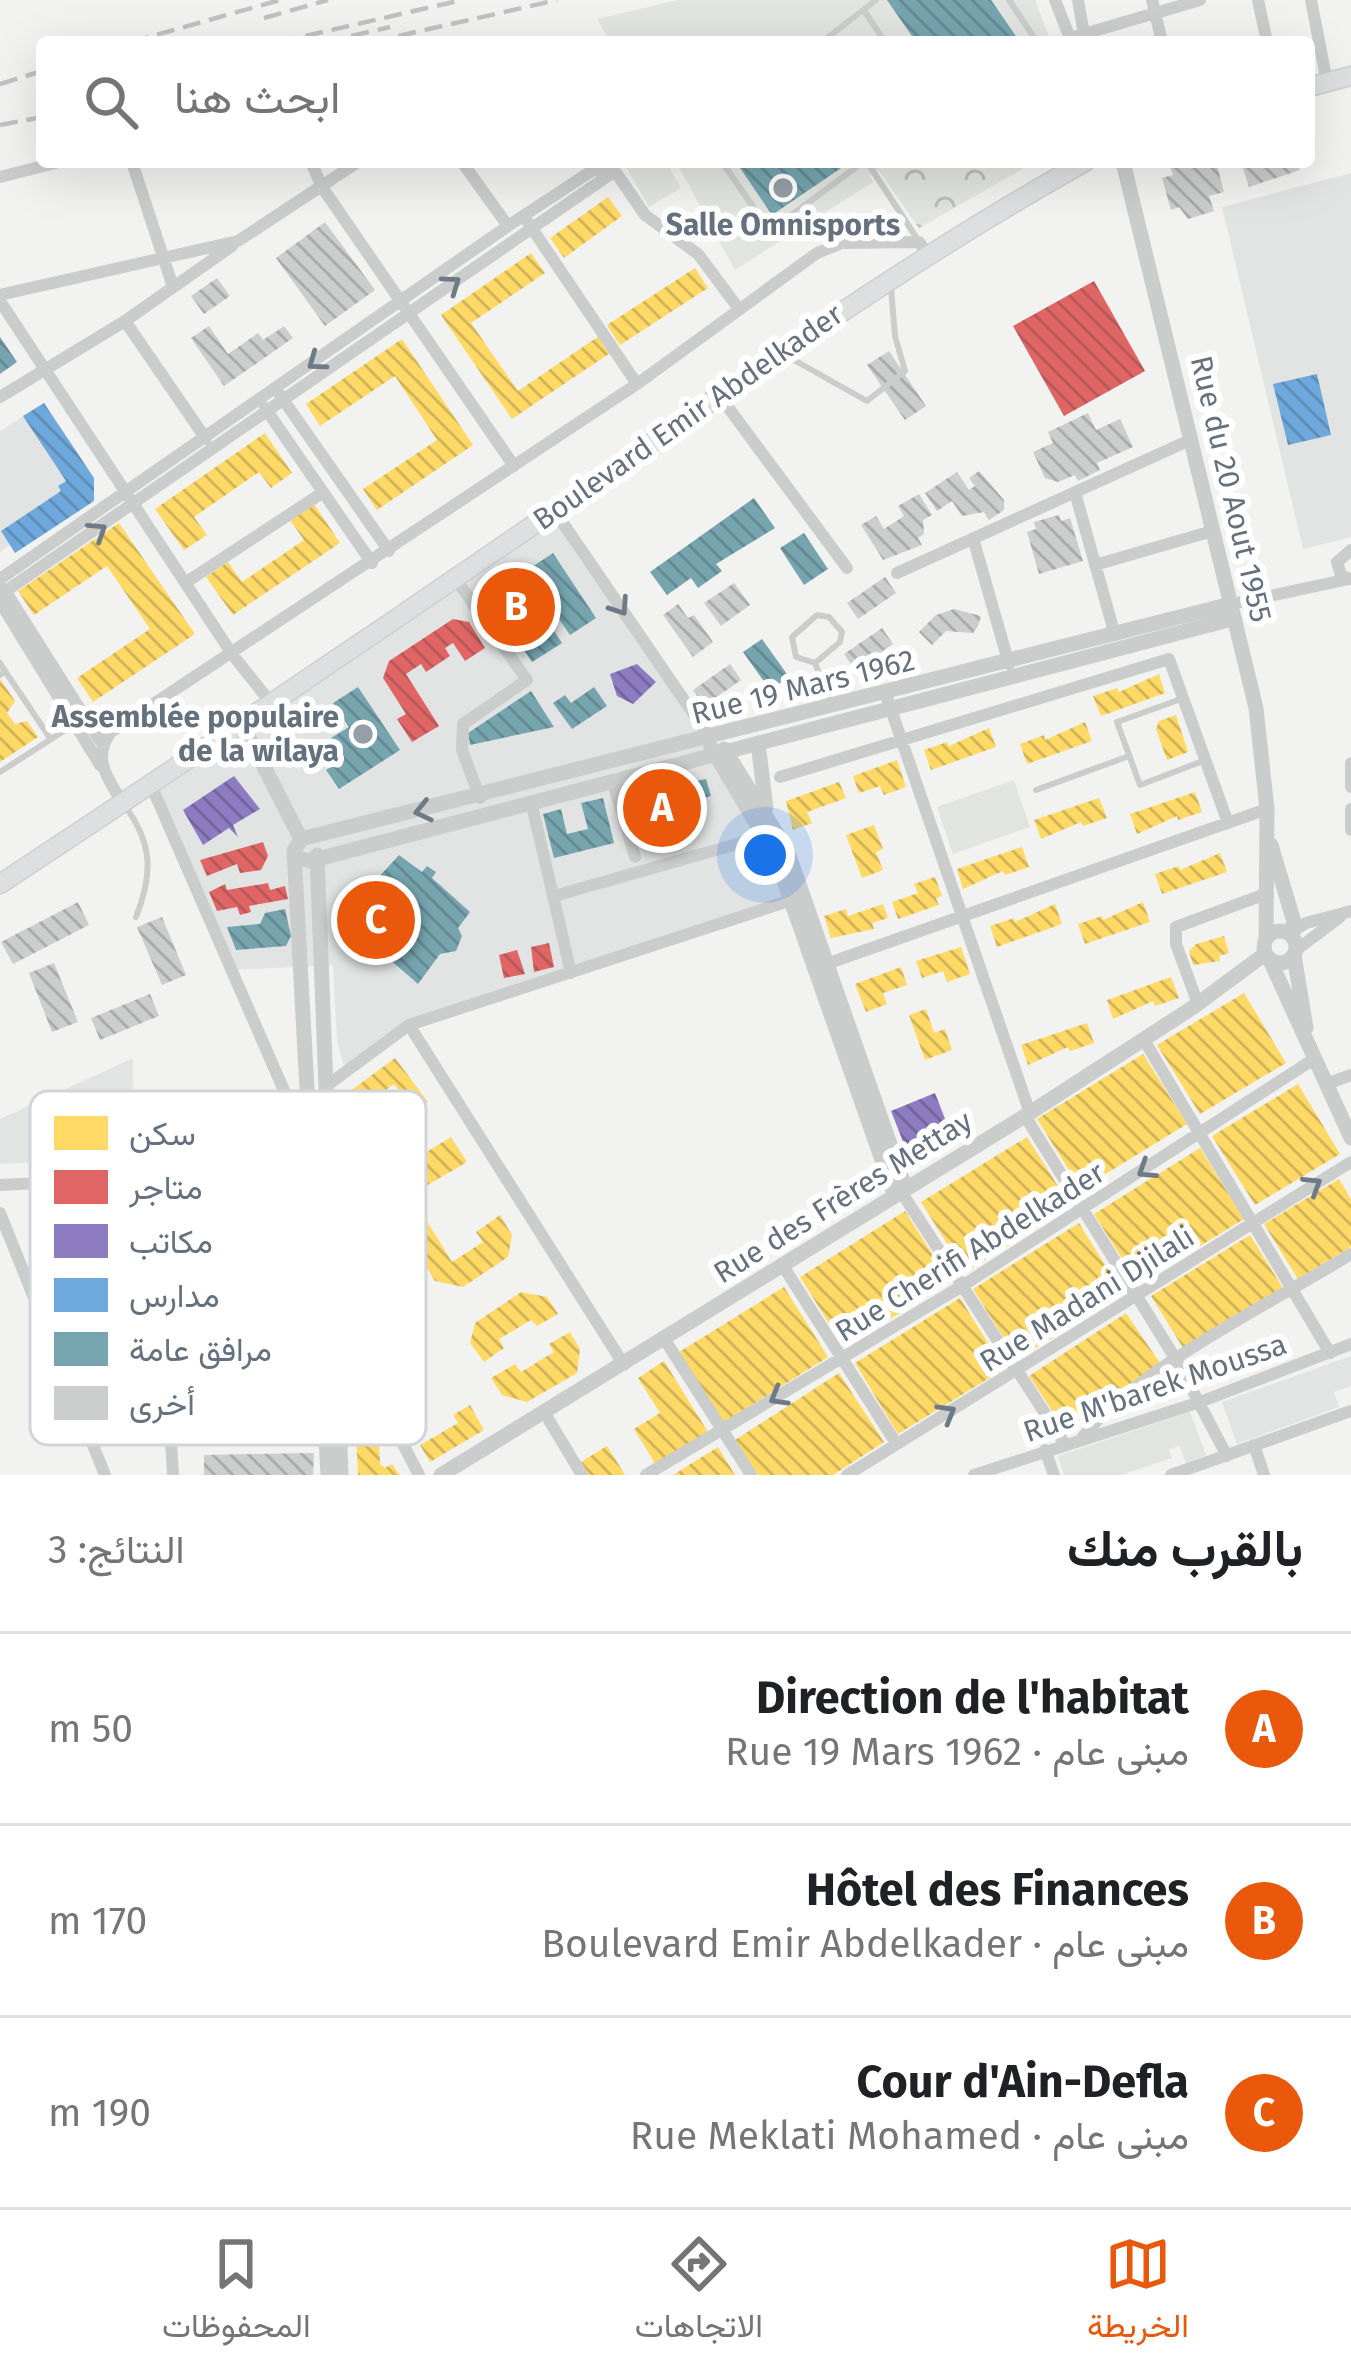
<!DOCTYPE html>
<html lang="ar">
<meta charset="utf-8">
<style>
:root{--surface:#fff;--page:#f6f6f6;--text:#202124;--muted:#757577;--line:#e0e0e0;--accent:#ea580c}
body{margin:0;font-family:"Fira Sans",Vazirmatn,sans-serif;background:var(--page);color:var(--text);direction:rtl}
.you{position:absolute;left:765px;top:855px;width:42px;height:42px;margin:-30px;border:9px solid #fff;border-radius:50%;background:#1a73e8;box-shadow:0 0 0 18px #1a73e833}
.badge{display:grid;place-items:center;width:78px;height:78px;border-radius:50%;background:var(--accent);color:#fff;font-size:39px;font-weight:700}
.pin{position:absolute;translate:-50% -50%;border:6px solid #fff;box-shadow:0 3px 12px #0006}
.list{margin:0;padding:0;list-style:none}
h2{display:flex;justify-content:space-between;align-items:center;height:156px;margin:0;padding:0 48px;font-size:51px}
h2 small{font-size:39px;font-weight:400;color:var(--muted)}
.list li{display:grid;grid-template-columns:78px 1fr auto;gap:36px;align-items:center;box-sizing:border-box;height:192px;padding:0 48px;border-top:3px solid var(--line)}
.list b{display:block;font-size:45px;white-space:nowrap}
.list p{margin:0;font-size:39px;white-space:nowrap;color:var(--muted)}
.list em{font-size:39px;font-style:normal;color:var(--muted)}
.icon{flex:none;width:66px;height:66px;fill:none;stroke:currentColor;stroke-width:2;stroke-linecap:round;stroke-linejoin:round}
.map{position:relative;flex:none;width:1351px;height:1475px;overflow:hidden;direction:ltr}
.search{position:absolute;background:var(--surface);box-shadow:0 12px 48px #0002;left:36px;right:36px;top:36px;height:132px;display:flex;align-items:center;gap:30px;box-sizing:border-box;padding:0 42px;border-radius:12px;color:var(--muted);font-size:45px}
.sheet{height:732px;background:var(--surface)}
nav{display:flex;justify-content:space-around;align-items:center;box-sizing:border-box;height:168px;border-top:3px solid var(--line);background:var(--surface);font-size:33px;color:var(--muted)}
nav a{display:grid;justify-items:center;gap:6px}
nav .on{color:var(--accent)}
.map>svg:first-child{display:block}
.built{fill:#e2e4e3}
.green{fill:#e2e5df}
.park{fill:url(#park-crowns)}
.homes{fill:url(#homes-back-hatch)}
.shops{fill:url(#shops-back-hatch)}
.offices{fill:url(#offices-back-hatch)}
.schools{fill:url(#schools-back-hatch)}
.public{fill:url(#public-back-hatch);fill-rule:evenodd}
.building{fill:url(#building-back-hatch)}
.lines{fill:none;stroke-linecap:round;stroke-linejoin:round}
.primary-casing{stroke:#cecfcf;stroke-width:21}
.service{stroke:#cbcccc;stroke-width:6}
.minor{stroke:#cbcccc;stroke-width:12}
.tertiary{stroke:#cbcccc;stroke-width:15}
.primary{stroke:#dedfe0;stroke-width:18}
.rail{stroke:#c0c1c2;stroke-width:4.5;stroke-dasharray:18 9;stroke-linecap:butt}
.oneway{stroke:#6f7a87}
.poi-dot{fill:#969ea7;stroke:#fff;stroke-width:4.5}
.labels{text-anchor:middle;stroke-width:12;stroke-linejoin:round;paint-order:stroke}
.poi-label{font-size:30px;font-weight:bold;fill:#65717f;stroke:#fff}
.street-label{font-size:30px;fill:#65717f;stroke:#fff}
.key{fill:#fff;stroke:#d1d4d9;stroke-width:3}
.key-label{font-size:33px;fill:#65717f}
</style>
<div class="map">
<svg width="1351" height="1475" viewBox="0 0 1351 1475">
<defs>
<pattern id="park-crowns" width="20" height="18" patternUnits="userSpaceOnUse" patternTransform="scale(3)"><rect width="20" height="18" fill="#e2e5df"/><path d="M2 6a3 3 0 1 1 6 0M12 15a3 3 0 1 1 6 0" fill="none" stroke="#bbbeba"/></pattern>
<pattern id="homes-back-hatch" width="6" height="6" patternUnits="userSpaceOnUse" patternTransform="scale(3)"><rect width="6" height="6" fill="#ffd966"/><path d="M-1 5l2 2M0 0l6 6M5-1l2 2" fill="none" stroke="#d2b459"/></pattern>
<pattern id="shops-back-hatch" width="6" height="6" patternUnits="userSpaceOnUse" patternTransform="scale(3)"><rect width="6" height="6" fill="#e06666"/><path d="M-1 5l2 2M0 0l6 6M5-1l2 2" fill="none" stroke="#b95859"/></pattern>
<pattern id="offices-back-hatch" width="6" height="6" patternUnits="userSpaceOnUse" patternTransform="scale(3)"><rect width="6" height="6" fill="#8e7cc3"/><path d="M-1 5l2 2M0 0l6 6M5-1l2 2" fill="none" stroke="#72669c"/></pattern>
<pattern id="schools-back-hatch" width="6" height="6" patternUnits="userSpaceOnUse" patternTransform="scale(3)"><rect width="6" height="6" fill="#6fa8dc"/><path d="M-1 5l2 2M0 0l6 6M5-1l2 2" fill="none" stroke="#5f8db8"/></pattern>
<pattern id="public-back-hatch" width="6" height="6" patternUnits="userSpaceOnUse" patternTransform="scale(3)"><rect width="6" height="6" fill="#76a5af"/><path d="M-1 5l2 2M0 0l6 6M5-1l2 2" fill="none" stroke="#648b94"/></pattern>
<pattern id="building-back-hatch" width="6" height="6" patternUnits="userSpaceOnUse" patternTransform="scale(3)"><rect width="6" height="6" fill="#cccdcd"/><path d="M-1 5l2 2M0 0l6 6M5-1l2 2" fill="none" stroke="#a9abac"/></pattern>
</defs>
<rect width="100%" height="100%" fill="#f2f3f1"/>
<path class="built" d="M1351,173V537L1303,549L1222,207Z
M44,403L94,478V501L15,553L10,545L0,552V431Z
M554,510L710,738L792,900L409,1025L345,1070L337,1041L333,965L233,970L151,785Z
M133,1058L134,1157L0,1164V1119Z
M1351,1356V1386L1334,1392L1339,1407L1237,1444L1222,1402Z"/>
<path class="green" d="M678,0H1035L1051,42H610L597,19Z
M623,162H666L681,188L649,207Z
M676,162H903L882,175L879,171L870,176L873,182L735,270Z
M1014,780L1030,827L953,854L937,807Z
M1190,1412L1206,1455L1186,1463L1179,1446L1169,1450L1172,1458L1121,1475H1064L1058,1456Z"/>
<path class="park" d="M903,162H1035L919,228L882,175Z"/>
<path class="homes" d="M608,197L622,216L564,258L550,238Z
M531,253L545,273L471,323L518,391L599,336L610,353L512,419L441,315Z
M695,268L708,288L620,345L607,325Z
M402,339L473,445L377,510L363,489L437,440L395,376L320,426L306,404Z
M265,433L292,473L271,488L259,472L194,517L207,535L184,550L155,509Z
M314,504L340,543L233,615L206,577L228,562L242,582L304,540L290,520Z
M119,523L195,634L93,702L77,678L150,629L107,566L34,615L18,591Z
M1159,674L1165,693L1101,716L1093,696L1117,688L1119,692Z
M0,679L15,701L7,713L15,724L27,721L38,737L0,762Z
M1176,715L1188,752L1167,760L1156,729L1159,721Z
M1085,722L1092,741L1027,764L1020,744L1044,735L1045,740Z
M989,728L996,747L931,770L924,750L947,742L949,746Z
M897,760L906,787L884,795L880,786L859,793L853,776Z
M839,782L846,798L807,812L812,823L793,830L786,801Z
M1195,792L1202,812L1178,820L1177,816L1137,834L1130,814Z
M1099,798L1107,818L1083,826L1081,822L1041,839L1034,820Z
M874,825L883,849L876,852L883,870L862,878L846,835Z
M1022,847L1029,867L1005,875L1003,871L963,889L957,869Z
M1220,853L1227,872L1162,894L1155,874L1179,866L1180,870Z
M935,877L942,896L936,898L939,905L898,919L892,902L918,893L914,884Z
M1143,902L1150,922L1085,944L1078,924L1102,916L1103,920Z
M883,904L888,918L872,923L874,929L831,938L824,916L846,909L848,916Z
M1055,904L1062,924L997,947L990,926L1014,918L1015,922Z
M1224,936L1229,953L1219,956L1220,961L1193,965L1189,951L1196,944Z
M961,947L970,974L947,982L943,971L922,978L916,961Z
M901,967L907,985L883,993L887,1004L866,1012L855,984Z
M1171,977L1179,998L1155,1006L1153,1001L1113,1019L1107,1000Z
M1244,993L1286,1063L1200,1114L1157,1045Z
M926,1009L934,1033L945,1029L952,1050L925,1060L909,1015Z
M1087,1023L1094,1043L1070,1051L1068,1047L1028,1065L1021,1045Z
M1143,1054L1187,1124L1081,1189L1037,1119Z
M395,1058L428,1102L415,1111L394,1084L354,1114L357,1162L338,1164L334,1103Z
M1298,1084L1340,1154L1255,1205L1212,1136Z
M451,1137L467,1162L411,1195L452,1262L483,1242L476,1232L500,1215L512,1235L508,1257L463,1287L435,1281L383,1199L395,1171Z
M1027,1137L1071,1207L965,1272L921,1202Z
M1200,1148L1244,1219L1138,1284L1094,1214Z
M1339,1179L1351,1199V1247L1298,1279L1264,1224Z
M905,1211L950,1282L844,1347L800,1277Z
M1079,1223L1123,1294L1017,1359L973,1289Z
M1250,1235L1284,1290L1185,1351L1151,1296Z
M784,1287L828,1357L723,1423L679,1352Z
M521,1292L547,1297L558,1314L537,1326L531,1320L499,1339L504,1348L484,1362L470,1343L475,1323Z
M960,1298L1004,1369L898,1434L855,1363Z
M1126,1313L1162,1366L1065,1430L1029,1376Z
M570,1332L580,1349L577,1373L527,1402L502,1395L491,1378L515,1364L521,1372L554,1352L549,1344Z
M375,1354L380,1464L385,1468L392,1464L400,1475H358L352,1355Z
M664,1361L708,1432L656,1465L634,1429L660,1413L638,1378Z
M839,1373L884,1442L833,1475H758L735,1440Z
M470,1405L484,1430L430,1462L420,1445L458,1423L453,1415Z
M607,1446L625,1475H589L581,1462Z
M718,1447L735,1475H673L692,1463Z"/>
<path class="shops" d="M1094,281L1145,371L1064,416L1013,326Z
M453,619L469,622L485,648L465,661L453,643L445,648L450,656L426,672L421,664L406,674L439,726L412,742L397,719L406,714L383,678L389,661Z
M263,842L268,856L261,870L240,873L237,864L207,876L200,860Z
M268,883L270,890L285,886L288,899L249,906L251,912L240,915L237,907L217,911L209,892L225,884L227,890Z
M549,943L554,967L534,972L531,947Z
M517,950L525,974L504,978L499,955Z"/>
<path class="offices" d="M637,664L656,682L633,704L617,696L610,674Z
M234,776L260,809L233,825L238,837L229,828L203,845L183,810Z
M935,1093L954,1142L913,1167L891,1111Z"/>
<path class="schools" d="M1317,374L1331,435L1288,445L1273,384Z
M44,403L94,478V501L15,553L1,531L61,491L58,486L66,481L23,416Z"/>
<path class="public" d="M887,0H991L1020,42H916Z
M736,162H850L772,215Z
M0,337L17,362L0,374Z
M754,498L775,528L716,564L722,571L698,588L691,578L667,595L650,572Z
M804,533L828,569L804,585L780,548Z
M553,553L596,618L570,635L539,590L531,596L562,643L532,662L488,596Z
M762,639L789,677L770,690L743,652Z
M358,687L400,750L339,789L326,770L340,761L326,741L349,727L333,703Z
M594,687L607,706L572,729L553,703L565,695L571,703Z
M531,691L554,727L470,745L468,733Z
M706,779L711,796L686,803L694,830L667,838L660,813L639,819L634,801L652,796L651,790Z
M603,798L614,843L554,858L543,814L561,809L567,834L588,829L581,803Z
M399,855L422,872L427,866L436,872L432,878L470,912L458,928L462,936L456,951L440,954L418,984L380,951L384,946L351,922L365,892ZM408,910L421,925L414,936L394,926Z
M285,909L291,936L286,946L236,950L227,927L260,924L265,913Z"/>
<path class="building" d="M1209,162L1217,165L1224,192L1209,196L1214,211L1188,219L1179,207L1171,210L1162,178L1173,175L1169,163Z
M1241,162H1297L1300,170L1249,187Z
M325,222L375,290L325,326L276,258Z
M217,278L230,296L204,314L191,296Z
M209,326L228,354L258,333L263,340L284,326L293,338L224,386L191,338Z
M889,351L926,406L905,420L867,365Z
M1088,413L1096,430L1120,419L1133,447L1097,463L1100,470L1078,481L1075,475L1058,482L1045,478L1033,452L1053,443L1048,432Z
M979,471L1004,500V510L989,520L984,512L962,516L952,501L937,511L925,493L957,472L969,490L975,486L969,478Z
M919,494L932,515L923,520L924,534L918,538L922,545L883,560L861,525L876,516L884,529L904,516L898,506Z
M1059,515L1061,521L1070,518L1083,561L1039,574L1027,532L1036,529L1034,522Z
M885,577L896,593L858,619L847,603Z
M734,583L750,605L721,626L704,603Z
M678,604L688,618L694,615L713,642L693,657L663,615Z
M954,609L981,616L978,626L973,633L946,631L932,645L919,632L936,615Z
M882,628L893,644L855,670L844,654Z
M730,664L741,680L704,706L693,690Z
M78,902L89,925L13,964L1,942Z
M162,917L186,975L162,985L137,927Z
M54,963L78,1022L52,1032L29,973Z
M150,994L159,1016L100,1040L91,1018Z
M314,1453L313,1475H204V1455Z"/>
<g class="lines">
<g class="primary-casing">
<path id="primary" d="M1309,87L1351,76
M0,884C185,762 369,638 552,512C728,391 898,266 1085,162"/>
</g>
<path class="service" d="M1009,0L1037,42
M865,12L885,42
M822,42L876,0
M722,162L770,231L863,162
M867,162L918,240
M785,355L867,401L905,371L895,336L891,288
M0,663L5,671L0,675
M815,663L796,657L792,637L817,615L829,617L842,632L840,642L815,663L831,704
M5,671L50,738
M1181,699L1117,722L1140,785L1203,761
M0,772L73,725
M1036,790L1129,756
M125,806C153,844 153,874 136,917"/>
<path class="minor" d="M1055,0L1071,41
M1078,0L1084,34
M1152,0L1162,42
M1258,0L1267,42
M1311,0L1327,82
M1070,38L1200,0
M132,162L173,287
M311,162L322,187L514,466
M462,162L508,226
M615,171L645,215L698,254L739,309
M0,177L59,162
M527,221L637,384
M0,295L238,241L358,162
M0,301L232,654L271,703
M125,321L206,439
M280,395L389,551
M719,395L847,568
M0,397L125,321L232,246
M265,408L372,563
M1076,496L1115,635
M554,510L710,738
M973,538L1009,664
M1095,565L1209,532
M897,573L1190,440
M455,578L527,680L463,724L462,750L480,798
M0,579L508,226L593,170L615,171L0,595
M1350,579L1341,575L1337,562L1351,550
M185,583L322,493
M4,589L102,744
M0,602L100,765
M1227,605L1349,579
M886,695L1030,1113
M1351,763V787
M780,777L1169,659L1228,823
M612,780L635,857
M151,785L289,1102
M531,801L571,973
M123,804C108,778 91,759 111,732L637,384L817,253L842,243L919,242L927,253
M1351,809V830
M554,896L765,836
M1289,934L1306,923L1351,911
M1295,951L1340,917
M829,963L1267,809
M1198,1004L1176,944V927L1263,895
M409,1025L624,1365
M1144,1040L1330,1353
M1326,1084L1351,1075
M325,1087L409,1025L792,900
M1025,1116L1177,1361L1227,1456
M252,1172L259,1344
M0,1185L156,1177
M900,1190L1065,1444
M0,1213L105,1475
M783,1266L896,1443
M665,1340L751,1475
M188,1350L178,1172L186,1141L289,1102L311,1104
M59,1360L169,1355L199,1345L381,1346L393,1425L419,1475
M544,1412L582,1475
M1082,1438C1135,1369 1274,1302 1351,1254
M1254,1445L1264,1475
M1045,1450L1054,1475
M173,1475L156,1177L167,1154L186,1141
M646,1475L962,1286L1314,1059
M847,1475L1351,1162
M974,1475L1200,1402L1351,1344
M1171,1475L1351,1411"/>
<path class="tertiary" d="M1123,162L1256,708L1267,809L1266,939
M242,724L301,839L294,851L328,1475
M758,743L766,808
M711,747L775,855L894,1194
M724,749L787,850L905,1187
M301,839L1227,605
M1271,845L1294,922L1289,934
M317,855L341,1475
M298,858L310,861L1232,619
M1264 947a16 16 0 1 1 32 0a16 16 0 1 1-32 0Z
M1294,955L1306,1028
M1269,958L1351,1138
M441,1475L1025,1116L1192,1008L1265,954"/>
<use href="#primary" class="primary"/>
<path class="rail" d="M264,18L328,0
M131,42L280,0
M279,42L462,0
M325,42L390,27
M372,42L557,0
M0,84L42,71
M0,125L42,117"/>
</g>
<defs><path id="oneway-chevron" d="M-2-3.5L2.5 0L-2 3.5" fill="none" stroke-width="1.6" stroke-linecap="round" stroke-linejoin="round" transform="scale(3)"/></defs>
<g class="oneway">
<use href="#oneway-chevron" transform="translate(452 284) rotate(-35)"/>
<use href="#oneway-chevron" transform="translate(316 362) rotate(144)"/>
<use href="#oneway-chevron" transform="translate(98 531) rotate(-33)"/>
<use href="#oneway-chevron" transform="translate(620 607) rotate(56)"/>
<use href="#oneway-chevron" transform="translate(423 811) rotate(167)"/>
<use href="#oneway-chevron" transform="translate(1146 1170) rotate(147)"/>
<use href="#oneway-chevron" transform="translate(1313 1185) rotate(-32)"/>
<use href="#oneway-chevron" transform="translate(778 1397) rotate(150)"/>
<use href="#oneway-chevron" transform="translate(947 1413) rotate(-30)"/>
</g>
<g class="poi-dot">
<circle cx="783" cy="188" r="12"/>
<circle cx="363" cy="734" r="12"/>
</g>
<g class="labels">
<g class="poi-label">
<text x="783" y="235">Salle Omnisports</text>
<text x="339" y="727" text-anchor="end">Assemblée populaire<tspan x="339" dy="34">de la wilaya</tspan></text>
</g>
<g class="street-label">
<text transform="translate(688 417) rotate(-35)" y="10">Boulevard Emir Abdelkader</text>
<text transform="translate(1231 489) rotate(77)" y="10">Rue du 20 Aout 1955</text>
<text transform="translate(803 687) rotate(-14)" y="10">Rue 19 Mars 1962</text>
<text transform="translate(843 1197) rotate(-32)" y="10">Rue des Frères Mettay</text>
<text transform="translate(970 1252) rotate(-32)" y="10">Rue Cherifi Abdelkader</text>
<text transform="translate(1087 1299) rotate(-32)" y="10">Rue Madani Djilali</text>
<text transform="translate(1155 1388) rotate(-19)" y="10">Rue M'barek Moussa</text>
</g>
</g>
<rect x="30" y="1091" width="396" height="354" rx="18" class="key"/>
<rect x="54" y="1116" width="54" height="34" fill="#ffd966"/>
<rect x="54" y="1170" width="54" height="34" fill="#e06666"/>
<rect x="54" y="1224" width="54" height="34" fill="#8e7cc3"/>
<rect x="54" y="1278" width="54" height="34" fill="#6fa8dc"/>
<rect x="54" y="1332" width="54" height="34" fill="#76a5af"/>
<rect x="54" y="1386" width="54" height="34" fill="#cccdcd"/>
<g class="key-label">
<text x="129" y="1145">سكن</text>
<text x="129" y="1199">متاجر</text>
<text x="129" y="1253">مكاتب</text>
<text x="129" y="1307">مدارس</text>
<text x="129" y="1361">مرافق عامة</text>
<text x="129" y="1415">أخرى</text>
</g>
</svg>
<div class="you"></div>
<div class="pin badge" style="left:662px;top:808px">A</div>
<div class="pin badge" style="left:516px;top:607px">B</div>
<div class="pin badge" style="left:376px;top:920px">C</div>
<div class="search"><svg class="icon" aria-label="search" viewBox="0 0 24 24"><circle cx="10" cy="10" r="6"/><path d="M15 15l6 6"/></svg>ابحث هنا</div>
</div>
<section class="sheet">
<h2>بالقرب منك<small>النتائج: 3</small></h2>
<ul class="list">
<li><span class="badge">A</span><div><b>Direction de l'habitat</b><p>مبنى عام · Rue 19 Mars 1962</p></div><em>50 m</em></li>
<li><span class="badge">B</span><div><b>Hôtel des Finances</b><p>مبنى عام · Boulevard Emir Abdelkader</p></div><em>170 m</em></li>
<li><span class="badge">C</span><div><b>Cour d'Ain-Defla</b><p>مبنى عام · Rue Meklati Mohamed</p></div><em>190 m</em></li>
</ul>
</section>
<nav>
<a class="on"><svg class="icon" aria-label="map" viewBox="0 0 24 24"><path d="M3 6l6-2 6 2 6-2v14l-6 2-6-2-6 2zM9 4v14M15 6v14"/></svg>الخريطة</a>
<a><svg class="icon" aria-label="directions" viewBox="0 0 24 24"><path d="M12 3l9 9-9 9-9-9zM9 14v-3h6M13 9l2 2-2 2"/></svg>الاتجاهات</a>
<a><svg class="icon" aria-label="saved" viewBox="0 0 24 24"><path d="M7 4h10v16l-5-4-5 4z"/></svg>المحفوظات</a>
</nav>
